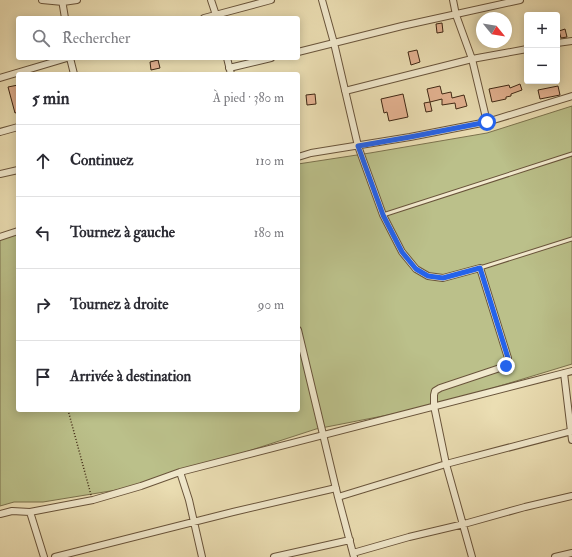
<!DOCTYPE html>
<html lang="fr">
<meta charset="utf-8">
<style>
:root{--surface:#fff;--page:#f2f2f3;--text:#2b2b33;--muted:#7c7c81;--line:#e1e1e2}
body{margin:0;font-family:"IM FELL Double Pica",serif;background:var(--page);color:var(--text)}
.controls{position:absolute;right:12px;top:12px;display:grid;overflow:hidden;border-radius:4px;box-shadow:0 2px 10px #0003}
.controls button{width:36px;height:36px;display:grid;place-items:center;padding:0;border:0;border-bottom:1px solid var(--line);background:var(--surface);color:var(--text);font:20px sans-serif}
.compass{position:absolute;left:476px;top:12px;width:36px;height:36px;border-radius:50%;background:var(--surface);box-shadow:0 2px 10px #0003;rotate:120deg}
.stop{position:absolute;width:12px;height:12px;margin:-9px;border:3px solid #2563eb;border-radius:50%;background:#fff}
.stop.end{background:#2563eb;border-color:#fff;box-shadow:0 1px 4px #0008}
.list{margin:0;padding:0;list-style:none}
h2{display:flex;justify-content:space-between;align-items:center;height:52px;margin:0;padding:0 16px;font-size:17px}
h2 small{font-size:13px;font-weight:400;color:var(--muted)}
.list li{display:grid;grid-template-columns:26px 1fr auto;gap:12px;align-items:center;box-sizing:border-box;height:72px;padding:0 16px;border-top:1px solid var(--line)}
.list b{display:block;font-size:15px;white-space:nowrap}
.list em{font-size:13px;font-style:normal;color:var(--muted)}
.icon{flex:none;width:22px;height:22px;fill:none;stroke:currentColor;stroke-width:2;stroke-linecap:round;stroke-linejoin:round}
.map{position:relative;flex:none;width:572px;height:557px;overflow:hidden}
.search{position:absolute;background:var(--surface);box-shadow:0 2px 10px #0003;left:16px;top:16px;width:284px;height:44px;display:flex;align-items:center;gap:10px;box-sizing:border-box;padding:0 14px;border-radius:4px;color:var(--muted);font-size:15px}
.panel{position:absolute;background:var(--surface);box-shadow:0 2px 10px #0003;left:16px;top:72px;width:284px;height:340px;border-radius:4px}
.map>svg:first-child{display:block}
.green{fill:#bbc08a;stroke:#7c734e}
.building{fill:#e4b291;stroke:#3e2613}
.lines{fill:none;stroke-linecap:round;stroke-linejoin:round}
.service-casing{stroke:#69543b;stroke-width:5}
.minor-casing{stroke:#69543b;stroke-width:8}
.path{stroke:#3e2613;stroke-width:1.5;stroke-dasharray:1 2;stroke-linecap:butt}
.service{stroke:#f2eace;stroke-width:3}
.minor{stroke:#f2eace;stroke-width:6}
.route{stroke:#2563eb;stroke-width:5}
</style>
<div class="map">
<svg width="572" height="557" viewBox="0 0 572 557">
<rect width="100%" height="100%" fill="#ebdeb3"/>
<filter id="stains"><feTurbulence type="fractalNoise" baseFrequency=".005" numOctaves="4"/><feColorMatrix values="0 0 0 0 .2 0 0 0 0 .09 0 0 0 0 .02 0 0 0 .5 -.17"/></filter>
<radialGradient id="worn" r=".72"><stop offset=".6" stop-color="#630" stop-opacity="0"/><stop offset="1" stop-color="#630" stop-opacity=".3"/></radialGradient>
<path class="green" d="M572,106V364L434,406L316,429L141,486L43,502H14L0,506V237L18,231V410H298V164L370,153L487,133Z"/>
<path class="building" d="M442,23L443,32L437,33L436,24Z
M565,29L567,37L561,38L559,31Z
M417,50L420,62L411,65L408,52Z
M158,60L160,68L151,70L150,62Z
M520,84L522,90L511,94V96L506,97V99L492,102L489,89L509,85L510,88Z
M18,85V112L15,113L8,87Z
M440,86L442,94L451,92L452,98L464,95L467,106L456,109L455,103L442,105V99L430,102L427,89Z
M558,86L560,95L540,99L538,90Z
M315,94L316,104L307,105L306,95Z
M403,94L408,117L389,121L387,112L384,113L381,99Z
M430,102L432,111L426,112L424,103Z"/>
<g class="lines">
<g class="service-casing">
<path id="service" d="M383,215L572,154
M480,268L572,239"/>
</g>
<g class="minor-casing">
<path id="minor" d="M42,0L63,2L77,0
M62,0L65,18
M211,0L217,18
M322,0L334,43L358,146L383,215L402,252L416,269L428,276L443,278L480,268L508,358V363L506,366L440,388L435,391L434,395V406L446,464L472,557
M453,0L456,15L472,59L487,122
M204,18L271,0
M557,43L572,41
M298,52L402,26L520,0
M70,58L74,74
M227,58L231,74
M229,68L271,58
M0,78L67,58
M345,91L472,59L527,49
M0,132L18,127
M298,157L311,153L410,137L487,122L572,96
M0,174L18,170
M0,237L18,231
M298,330L338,497L354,557
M564,373L572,440
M180,472L189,500L202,557
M338,497L446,464L572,431
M30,512L44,557
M0,514L12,511L30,512L93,500L141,486L180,472L572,371
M353,553L409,537L464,524L525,507L572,496
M55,557L233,512L336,488
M274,557L350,540
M555,557L572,553"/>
</g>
<path class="path" d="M68,410L91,495"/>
<use href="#service" class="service"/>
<use href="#minor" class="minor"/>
</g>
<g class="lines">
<path class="route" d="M487,122L410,137L358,146L383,215L402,252L416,269L428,276L443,278L480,268L508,358V363L506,366"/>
</g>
<rect width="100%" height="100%" filter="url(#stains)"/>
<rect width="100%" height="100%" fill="url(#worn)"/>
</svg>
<div class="controls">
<button>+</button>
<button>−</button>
</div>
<svg class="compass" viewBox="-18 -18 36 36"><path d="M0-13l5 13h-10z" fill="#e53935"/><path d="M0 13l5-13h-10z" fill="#7c7c81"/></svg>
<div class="stop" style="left:487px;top:122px"></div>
<div class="stop end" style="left:506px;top:366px"></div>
<div class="search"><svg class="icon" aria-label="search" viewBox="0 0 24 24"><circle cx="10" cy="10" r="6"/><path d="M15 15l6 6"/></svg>Rechercher</div>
<section class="panel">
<h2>5 min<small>À pied · 380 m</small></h2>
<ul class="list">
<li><svg class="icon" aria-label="ahead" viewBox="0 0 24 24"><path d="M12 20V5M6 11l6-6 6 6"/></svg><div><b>Continuez</b></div><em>110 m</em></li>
<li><svg class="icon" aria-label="left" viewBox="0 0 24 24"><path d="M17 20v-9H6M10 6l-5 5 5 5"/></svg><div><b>Tournez à gauche</b></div><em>180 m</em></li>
<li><svg class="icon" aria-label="right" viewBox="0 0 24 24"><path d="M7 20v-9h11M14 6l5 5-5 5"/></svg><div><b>Tournez à droite</b></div><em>90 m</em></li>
<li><svg class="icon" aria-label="arrive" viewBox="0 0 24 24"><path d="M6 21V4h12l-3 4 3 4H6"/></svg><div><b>Arrivée à destination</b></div></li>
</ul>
</section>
</div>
